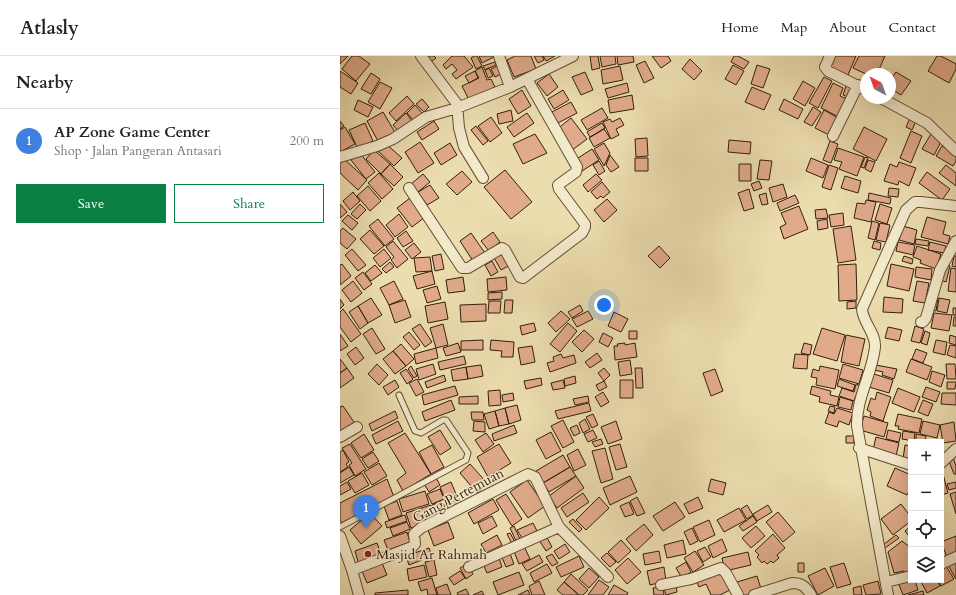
<!DOCTYPE html>
<meta charset="utf-8">
<style>
:root{--surface:#fff;--page:#f2f2f2;--text:#222;--muted:#767676;--line:#e0e0e0;--accent:#0b8043}
body{margin:0;font-family:Cardo,serif;background:var(--page);color:var(--text)}
.controls{position:absolute;right:12px;bottom:12px;display:grid;overflow:hidden;border-radius:0px;box-shadow:0 4px 16px #0002}
.controls button{width:36px;height:36px;display:grid;place-items:center;padding:0;border:0;border-bottom:1px solid var(--line);background:var(--surface);color:var(--text);font:20px sans-serif}
.compass{position:absolute;left:520px;top:12px;width:36px;height:36px;border-radius:50%;background:var(--surface);box-shadow:0 4px 16px #0002;rotate:319deg}
.you{position:absolute;left:264px;top:249px;width:14px;height:14px;margin:-10px;border:3px solid #fff;border-radius:50%;background:#1a73e8;box-shadow:0 0 0 6px #1a73e833}
.badge{display:grid;place-items:center;width:26px;height:26px;border-radius:50%;background:var(--accent);color:#fff;font-size:13px;font-weight:700}
.pin{position:absolute;translate:-50% -33px;filter:drop-shadow(0 1px 2px #0008)}
.pin::after{content:'';position:absolute;top:21px;width:14px;height:12px;background:inherit;clip-path:polygon(0 0,100% 0,50% 100%)}
.list{margin:0;padding:0;list-style:none}
h2{display:flex;justify-content:space-between;align-items:center;height:52px;margin:0;padding:0 16px;font-size:17px}
h2 small{font-size:13px;font-weight:400;color:var(--muted)}
.list li{display:grid;grid-template-columns:26px 1fr auto;gap:12px;align-items:center;box-sizing:border-box;height:64px;padding:0 16px;border-top:1px solid var(--line)}
.list b{display:block;font-size:15px;white-space:nowrap}
.list p{margin:0;font-size:13px;white-space:nowrap;color:var(--muted)}
.list em{font-size:13px;font-style:normal;color:var(--muted)}
.actions{display:flex;gap:8px;padding:12px 16px}
.actions a{flex:1;padding:9px 0;border:1px solid var(--accent);border-radius:0px;text-align:center;font-size:14px;color:var(--accent)}
.actions .main{background:var(--accent);color:#fff}
.icon{flex:none;width:22px;height:22px;fill:none;stroke:currentColor;stroke-width:2;stroke-linecap:round;stroke-linejoin:round}
.map{position:relative;flex:none;width:616px;height:539px;overflow:hidden}
header{display:flex;align-items:center;gap:24px;box-sizing:border-box;height:56px;padding:0 20px;background:var(--surface);border-bottom:1px solid var(--line)}
header strong{font-size:19px}
nav{display:flex;gap:22px;margin-inline-start:auto;font-size:14px}
main{display:flex}
aside{flex:1;background:var(--surface)}
.map>svg:first-child{display:block}
.building{fill:#e1ab8b;stroke:#341f0c}
.lines{fill:none;stroke-linecap:round;stroke-linejoin:round}
.lane-casing{stroke:#624e35;stroke-width:7}
.street-casing{stroke:#624e35;stroke-width:12}
.lane{stroke:#f3e9cb;stroke-width:5}
.street{stroke:#f3e9cb;stroke-width:10}
.poi-dot{fill:#8f2418;stroke:#f3e9cb;stroke-width:1.5}
.labels{text-anchor:middle;stroke-width:3;stroke-linejoin:round;paint-order:stroke}
.street-label{font-size:14px;fill:#341f0c;stroke:#f3e9cb}
.poi-label{font-size:14px;fill:#341f0c;stroke:#f3e9cb;text-anchor:start}
</style>
<header>
<strong>Atlasly</strong>
<nav><a>Home</a><a>Map</a><a>About</a><a>Contact</a></nav>
</header>
<main>
<aside>
<h2>Nearby<small></small></h2>
<ul class="list">
<li><span class="badge" style="background:#3f7fe0">1</span><div><b>AP Zone Game Center</b><p>Shop · Jalan Pangeran Antasari</p></div><em>200 m</em></li>
</ul>
<div class="actions"><a class="main">Save</a><a>Share</a></div>
</aside>
<div class="map">
<svg width="616" height="539" viewBox="0 0 616 539">
<rect width="100%" height="100%" fill="#ecddaf"/>
<filter id="stains"><feTurbulence type="fractalNoise" baseFrequency=".005" numOctaves="4"/><feColorMatrix values="0 0 0 0 .2 0 0 0 0 .09 0 0 0 0 .02 0 0 0 .5 -.17"/></filter>
<radialGradient id="worn" r=".72"><stop offset=".6" stop-color="#630" stop-opacity="0"/><stop offset="1" stop-color="#630" stop-opacity=".3"/></radialGradient>
<path class="building" d="M0,0H8L0,8Z
M12,0H19L30,8L16,25L2,13Z
M87,0H94L96,2L92,5Z
M112,0H124L133,11L116,23L112,18L117,14L112,8L106,13L103,9Z
M134,0H137L142,10L136,13L131,2Z
M139,0H156L142,7Z
M175,0H191L196,13L174,21L167,4Z
M194,0H202L204,4L198,7Z
M203,0H215L206,5Z
M250,0H258L260,12L252,14Z
M260,0H275L276,8L262,11Z
M277,0H293L294,6L278,9Z
M312,0H328L331,5L321,12Z
M394,0H398L409,6L404,13L391,6Z
M494,0H516L508,19L489,11Z
M519,0H545L537,18H526L513,12Z
M597,0H601L616,8V13L609,27L588,15Z
M350,3L362,15L354,24L342,13Z
M305,5L314,22L304,27L296,9Z
M155,6L156,9L145,14L143,10Z
M393,9L404,15L396,29L385,23Z
M417,9L430,13L423,32L411,28Z
M157,10L161,18L155,21L151,13Z
M280,10L283,24L263,28L261,14Z
M142,11L147,24L151,23L155,31L129,44L122,30L139,22L135,15Z
M149,12L153,20L148,22L145,14Z
M0,15L18,27L11,38L0,31Z
M135,15L138,22L129,27L125,20Z
M245,16L253,34L241,39L232,21Z
M556,16L571,25L561,39L550,32V25Z
M31,17L40,23L31,38L21,33Z
M209,18L218,31L207,40L197,27Z
M484,21L492,25L478,52L469,47Z
M463,25L475,32L465,50L453,43Z
M40,26L52,32L40,53L28,46Z
M287,27L289,36L268,42L265,33Z
M493,27L503,32L500,40L507,43L499,61L481,52Z
M506,30L514,33L510,42L503,39Z
M412,31L431,39L424,54L405,46Z
M182,34L191,50L178,58L169,43Z
M223,34L229,44L214,53L208,43Z
M292,39L294,53L270,57L268,44Z
M67,40L74,48L56,65L49,57Z
M82,43L89,51L84,56L76,48Z
M444,43L463,53L458,63L439,54Z
M18,44L33,51L28,61L14,54Z
M231,46L237,57L216,68L210,57Z
M75,49L82,57L74,65L67,57Z
M473,51L481,56L472,70L464,66Z
M262,52L268,62L247,74L241,64Z
M171,54L173,65L159,68L157,58Z
M484,54L498,62L489,79L475,72Z
M43,56L56,78L39,87L27,65Z
M66,57L72,65L60,77L53,69Z
M187,57L194,67L174,81L167,71Z
M151,61L162,77L150,86L138,70Z
M231,62L247,83L231,95L216,74Z
M280,62L284,69L276,73L279,79L271,83L263,66L270,63L272,66Z
M570,62L576,65L572,74L566,71Z
M0,65L4,70L0,73Z
M94,65L99,73L82,84L77,76Z
M25,67L33,85L18,93L9,74Z
M262,67L265,72L250,81L247,76Z
M136,70L148,85L143,89L131,74Z
M5,71L15,88L0,96V74Z
M524,71L547,83L536,105L513,93Z
M264,73L270,82L254,91L249,82Z
M571,75L582,80L571,107L560,102Z
M195,78L207,97L183,108L173,88Z
M591,78L602,84L594,99L582,93Z
M307,82L308,100L296,101L295,83Z
M389,84L411,86L410,98L388,96Z
M490,85L498,88L491,107L483,104Z
M80,86L94,107L78,117L65,96Z
M45,87L62,102L54,110L38,95Z
M110,87L117,99L101,109L94,97Z
M264,87L270,97L264,110L254,93Z
M602,90L616,98V105L613,110L596,100Z
M498,92L524,101L517,120L499,113L502,106L494,104Z
M252,93L259,104L242,115L235,104Z
M34,94L50,108L41,118L26,103Z
M20,97L35,116L26,123L11,104Z
M270,99L279,111L271,116L266,109Z
M2,101L27,124L18,134L0,117V103Z
M525,101L528,102L524,112L521,111Z
M295,102H308V115H295Z
M471,102L488,109L483,122L466,115Z
M420,104L432,105L429,124L417,123Z
M528,104L535,106L531,116L525,113Z
M259,105L265,115L259,119L253,109Z
M559,106L576,112L569,130L559,125L558,129L544,125L550,108L557,111Z
M50,108L63,121L54,130L41,118Z
M399,108H411V125H399Z
M489,109L498,112L491,134L482,131Z
M606,109L616,117V130L599,117Z
M165,114L192,146L171,163L144,131Z
M122,115L132,126L117,139L106,128Z
M587,116L610,133L602,144L579,127Z
M39,117L53,133L42,143L28,127Z
M83,118L90,126L78,136L71,128Z
M256,118L262,124L248,136L243,129Z
M505,120L521,125L518,137L501,132Z
M419,125L422,132L414,135L411,128Z
M262,126L270,136L263,142L261,140L257,143L251,136Z
M443,128L447,141L433,146L429,132Z
M90,129L99,142L87,149L78,136Z
M28,130L41,145L30,155L17,140Z
M549,132L559,133L558,141L548,140Z
M409,133L414,152L404,155L398,137Z
M13,136L20,145L10,154L3,145Z
M426,137L428,148L422,149L419,139Z
M529,137L551,142L550,148L528,144Z
M455,139L459,147L440,155L437,147Z
M70,142L85,161L72,171L57,152Z
M267,143L277,154L264,166L254,154Z
M526,144L536,146L531,166L514,162L517,147L525,148Z
M0,148L7,156L0,162Z
M20,148L26,154L17,163L11,158Z
M540,148L552,152L547,168L535,164Z
M459,150L468,173L444,183L440,171L446,168L441,157Z
M486,153L488,162L476,163L475,154Z
M503,157L504,169L491,171L489,159Z
M59,158L68,171L55,181L46,169Z
M8,159L18,167L12,174L2,165Z
M587,161L606,166L603,178L610,180L608,188L581,181Z
M38,163L54,183L45,190L29,170Z
M487,163L488,172L478,174L477,165Z
M532,165L539,167L535,184L528,182Z
M540,167L550,169L546,186L536,184Z
M511,170L516,204L498,207L493,173Z
M563,170L577,174L574,188L559,184Z
M3,172L16,183L7,193L0,187V175Z
M30,174L44,190L34,198L20,183Z
M66,175L73,185L63,191L57,182Z
M153,176L160,186L149,195L141,185Z
M131,177L145,197L133,205L120,185Z
M576,183L589,185L588,190L575,188Z
M53,185L68,203L57,212L51,204L54,201L46,191Z
M534,185L541,187L540,194L532,192Z
M558,186L575,189L573,199L556,195Z
M590,186L606,190L604,197L588,194Z
M74,187L81,196L72,203L65,194Z
M319,190L330,202L320,212L308,200Z
M577,190L601,198L596,213L580,207L581,204L573,201Z
M12,193L26,209L18,215L5,199Z
M44,193L51,202L40,211L33,202Z
M163,194L172,208L161,214L153,200Z
M101,198L104,213L95,215L92,200Z
M564,200L573,203L572,208L562,205Z
M614,200H616V211L612,210Z
M90,201L92,215L76,216L74,202Z
M152,205L158,216L151,220L145,209Z
M50,206L54,211L46,217L42,213Z
M2,208L11,220L0,229V209Z
M516,208L517,244L499,245L498,209Z
M551,208L574,213L569,235L547,230Z
M604,208L610,210L606,226L600,224Z
M35,209L42,217L31,225L25,217Z
M576,211L592,213L591,224L575,221Z
M611,212L616,213V236L608,235Z
M92,215L95,228L77,233L73,220Z
M23,216L32,228L24,234L15,222Z
M123,221L125,235L108,237L106,224Z
M166,221L167,234L148,236L147,223Z
M13,225L22,237L11,246L2,234Z
M54,225L63,243L49,249L40,232Z
M577,225L589,227L585,247L573,245Z
M97,230L101,243L87,247L83,234Z
M162,236V243L148,244V237Z
M544,241L563,243L562,257L543,256Z
M593,241L598,242L596,255L591,254Z
M31,242L42,259L28,267L18,250Z
M599,242L610,244L607,257L597,255Z
M0,243L4,249L0,253Z
M65,244L71,261L55,267L49,249Z
M165,244H173L172,257H164Z
M149,245H161L160,257H148Z
M516,245V252L507,253V246Z
M105,246L108,263L88,267L85,250Z
M146,248V265L121,266L120,249Z
M240,249L243,255L232,262L228,256Z
M18,250L28,267L20,273L9,256Z
M613,252H616V259H613Z
M3,253L21,278L11,286L0,271V256Z
M221,255L230,263L216,276L208,267Z
M248,255L253,263L237,271L232,263Z
M274,256L288,263L281,276L268,270Z
M594,257L612,259L609,275L591,272Z
M614,261H616V270H613Z
M194,267L196,275L182,279L180,270Z
M228,267L237,275L220,296L210,288Z
M80,268L92,286L85,291L72,273Z
M103,268L108,289L96,292L90,272Z
M575,270L584,273L580,287L571,285Z
M548,271L562,274L559,285L545,282Z
M32,272L45,293L36,298L23,278Z
M482,272L505,279L497,305L473,298Z
M244,274L254,283L242,296L232,286Z
M289,275H297V283H289Z
M585,275L590,277L587,289L581,287Z
M69,276L80,289L74,294L63,281Z
M263,277L273,282L268,291L259,286Z
M0,278L8,290L0,295Z
M506,279L525,283L519,310L501,306Z
M610,279L616,281V289L609,287Z
M143,284V294H121V285Z
M151,284L174,286L173,301H161L162,295L150,294Z
M596,284L607,286L605,299L593,296Z
M118,287L121,296L106,300L103,292Z
M285,287V289L295,287L297,301L275,304L274,290H278L277,288Z
M464,287L472,289L470,299L461,297Z
M61,288L74,303L66,310L53,295Z
M610,289L616,290V302L607,299Z
M192,290L195,306L181,309L178,292Z
M16,291L24,302L15,309L7,298Z
M96,292L98,302L76,308L74,298Z
M576,293L587,297L583,307L572,303Z
M53,295L66,310L55,318L43,303Z
M257,297L262,304L250,312L245,306Z
M221,298L223,302L234,299L236,307L210,316L207,307L214,305L213,301Z
M455,298L468,299L467,313L453,312Z
M124,300L126,308L100,314L98,306Z
M0,303L7,312L0,317Z
M571,303L592,311L587,324L566,316Z
M290,304L292,318L280,320L278,306Z
M37,308L48,319L39,329L28,318Z
M93,308L96,318L79,324L76,313Z
M503,308L523,314L519,328L499,322Z
M606,308H615L616,323H607Z
M141,309L143,320L128,323L126,311Z
M536,309L557,313L554,323L542,319L543,316L534,314Z
M71,310L77,320L74,322L68,313Z
M480,310L499,314L495,333L476,329L477,322L471,321L473,313L479,315Z
M126,311L128,323L113,325L111,314Z
M7,312L14,322L0,332V317Z
M264,312L270,319L264,325L258,317Z
M295,312H302L303,332H296Z
M66,313L73,323L67,328L60,317Z
M375,313L383,335L371,340L363,317Z
M592,315L605,319L601,331L589,326Z
M534,318L553,324L549,337L529,331Z
M104,319L106,325L87,332L85,326Z
M235,320L236,327L225,330L224,323Z
M201,322L202,329L186,333L184,325Z
M77,323L84,336L76,340L69,327Z
M499,323L515,329L513,335L497,330Z
M55,324L59,331L48,339L43,331Z
M223,324L225,332L213,334L211,327Z
M280,324H293V342H280Z
M264,325L267,331L259,335L256,329Z
M607,326H616L615,333H607Z
M516,328L520,330L514,345L499,340L502,332L514,336Z
M115,330L118,339L84,349L82,339Z
M472,330L491,335L490,339L499,341L497,350L479,346L480,341L470,338Z
M586,331L600,336L596,346L582,341Z
M558,332L580,341L574,356L552,347Z
M160,334L161,349L149,350L148,335Z
M263,336L269,346L261,351L255,341Z
M537,336L551,341L543,365L530,360L531,356L527,354L531,342L535,344Z
M173,337L174,344L163,346L162,339Z
M602,337H616V349L601,348Z
M138,340V348H119V341Z
M248,340L249,346L235,349L233,343Z
M500,341L513,345L511,354L498,351Z
M111,344L115,354L85,365L82,356Z
M583,344L593,348L588,360L578,356Z
M249,347L251,355L218,363L215,355Z
M177,349L181,364L169,368L165,352Z
M3,350L16,369L0,379V351Z
M490,350L495,351L494,357L488,355Z
M165,352L169,368L159,370L155,355Z
M497,352L513,357L509,369L499,365L497,371L485,367L489,356L494,358Z
M55,355L58,362L32,375L29,368Z
M155,355L159,370L149,373L144,358Z
M131,356H143L144,364H132Z
M253,358L258,369L252,372L246,361Z
M558,358L582,363L579,377L558,373L559,370H555Z
M524,360L548,367L544,381L520,374Z
M245,363L250,373L243,377L239,367Z
M223,364L234,386L223,392L211,370Z
M58,365L63,375L36,388L32,379Z
M134,365L145,366V376L133,375Z
M276,365L282,383L268,388L261,371Z
M583,365L600,369L597,382L580,378Z
M614,366L616,385L603,387L600,369Z
M174,369L177,377L154,385L152,378Z
M237,369L240,377L234,380L230,372Z
M100,374L111,392L100,399L88,381Z
M253,374L257,382L248,386L244,378Z
M548,374L561,377L559,386L546,383Z
M563,375L575,377L574,385L562,383Z
M211,376L221,395L206,403L196,384Z
M65,377L91,418L63,435L57,424L66,417L48,387Z
M146,377L154,388L143,396L135,384Z
M24,378L34,394L21,402L11,387Z
M576,378L586,380L585,386L576,385Z
M506,380H514V387H506Z
M536,381L559,387L556,400L533,394Z
M261,383L263,388L255,391L252,386Z
M10,388L26,413L15,420L9,409L12,407L2,392Z
M159,388L171,407L148,421L137,401Z
M280,388L287,411L276,414L269,391Z
M92,389L104,411L91,418L79,396Z
M565,389L571,390V405L563,403Z
M265,392L273,423L261,427L252,395Z
M238,393L246,409L234,415L227,399Z
M3,394L9,406L6,408L8,411L0,416V396Z
M33,396L39,405L28,412L22,403Z
M223,399L230,411L203,427L196,415Z
M613,401L616,410V418H614L608,403Z
M39,407L47,420L32,429L24,416Z
M130,408L148,428L137,437L120,417Z
M9,411L14,419L0,427V417Z
M230,411L236,420L209,436L203,427Z
M555,412L571,419V431L567,439L547,430Z
M22,417L29,429L15,437L8,425Z
M603,418L608,437L601,439V419Z
M236,420L244,432L217,452L209,440Z
M290,420L297,436L270,449L263,432Z
M96,422L100,429L89,436L84,428Z
M47,423L54,441L2,467L0,464V447Z
M371,423L386,427L383,439L368,435Z
M187,424L205,450L188,462L170,436Z
M7,426L11,433L0,439V430Z
M111,426L116,438L105,443L100,431Z
M616,426V432L609,434L607,428Z
M100,433L104,443L92,448L87,438Z
M85,435L89,448L63,456L59,443Z
M616,436V458L610,438Z
M243,437L249,446L227,461L221,452Z
M166,438L182,463L172,470L156,444Z
M117,439L123,451L110,456L105,444Z
M259,441L269,452L246,474L236,464Z
M297,441L305,457L297,460L290,445Z
M358,441L363,452L349,458L344,448Z
M153,443L159,454L134,468L128,457Z
M57,445L62,459L49,464L44,450Z
M102,445L108,458L97,462L92,449Z
M289,446L294,458L285,461L280,450Z
M335,446L345,461L323,475L313,460Z
M561,448L571,461V465L553,479L541,463Z
M91,449L96,464L71,472L66,457Z
M407,449L413,459L407,463L401,453Z
M428,449L432,456L417,465L413,458Z
M399,452L406,464L384,476L377,464Z
M438,456L455,476L443,486L426,466Z
M30,457L42,470L21,488L10,474Z
M65,459L67,465L47,472L45,466Z
M152,460L157,470L143,478L138,467Z
M413,460L417,466L403,475L399,470Z
M233,463L242,473L239,476L229,466Z
M369,464L375,479L360,486L353,471Z
M67,466L70,473L53,480L50,472Z
M108,466L114,482L94,490L88,474Z
M193,467L197,475L182,482L177,474Z
M304,468L313,479L296,495L286,483Z
M174,470L180,483L176,485L170,472Z
M416,470L425,480L411,492L402,482Z
M571,470V483L565,475Z
M352,472L358,485L350,489L344,476Z
M67,476L70,486L48,494L44,484Z
M170,477L175,486L172,488L167,478Z
M433,478L445,492L437,499L439,502L433,507L431,505L427,508L424,505L422,507L417,501L419,499L415,495Z
M157,479L162,489L146,497L141,488Z
M556,479L559,482L545,492L543,489Z
M206,480L212,491L206,495L199,484Z
M616,480V497L607,501L601,486Z
M382,483L387,495L373,502L368,490Z
M281,484L291,495L278,507L268,496Z
M343,484L346,498L327,502L324,489Z
M562,485L571,492V517L565,519L564,515L554,517L548,496Z
M37,487L42,501L19,509L15,495Z
M183,488L190,503L179,508L173,493Z
M225,488L230,496L219,503L214,495Z
M365,491L371,501L363,506L357,495Z
M89,492L92,500L69,509L66,500Z
M169,495L174,508L166,511L161,499Z
M319,495L321,506L305,509L303,498Z
M355,495L364,509L353,516L344,502Z
M408,496L411,509L385,515L382,502Z
M267,497L276,506L270,511L261,502Z
M212,498L218,507L212,510L206,501Z
M199,499L203,506L187,515L182,508Z
M239,500L244,511L221,521L216,511Z
M159,502L162,511L147,517L143,508Z
M288,502L301,516L287,528L275,514Z
M94,504L97,519L89,521L85,506Z
M616,504V523L608,509Z
M346,506L351,516L342,522L336,512Z
M42,507L47,519L27,527L22,515Z
M458,507H464V516H458Z
M504,507L511,528L497,532L490,511Z
M127,508L133,518L126,523L120,512Z
M207,508L212,517L194,526L190,517Z
M84,509L87,521L69,525L67,513Z
M606,510L614,523L601,530L598,524H601V512Z
M324,511L326,525L310,529L307,515Z
M249,512L259,521L249,532L239,523Z
M485,512L494,530L478,539L468,520Z
M381,514L390,534L380,539H371L366,528L359,531L357,526Z
M120,515L125,522L114,529L109,522Z
M179,516L184,529L158,539L153,526Z
M231,518L248,534L243,539H239L224,526Z
M417,520L422,536L411,539H401L397,526Z
M92,522L97,539H88L87,533L81,535L78,526Z
M259,524L269,531L263,539H248Z
M575,524L578,534L563,539L558,526Z
M580,524H597L600,530L587,537Z
M199,525L205,539H192L189,530Z
M538,525L541,538L526,539L523,529Z
M224,526L239,539H223L217,534Z
M107,528L111,539H98L96,532Z
M274,529L288,537L287,539H268Z
M336,529L337,536L326,539L324,532Z
M521,530L522,539H514L513,532Z
M323,531L324,539H314L313,532Z
M126,533L129,539H118L117,537Z
M68,534V539H35V537Z
M188,534L190,539H178Z
M142,535L144,539H133Z
M583,535L584,539H568Z"/>
<g class="lines">
<g class="lane-casing">
<path id="lane" d="M0,471L126,404L128,397L106,364H103L81,377L75,375L59,339"/>
</g>
<g class="street-casing">
<path id="street" d="M81,0L117,48L119,72L124,91L143,122
M159,0L170,31
M490,0L485,11L488,15L526,34
M541,42L587,67L616,95
M493,80L518,29
M0,101L37,90L53,83L86,61L117,52L170,31L233,0
M69,132L122,212H128L162,192L165,194L180,221L183,222L242,177L245,171V168L219,133L218,129L236,116L237,111L187,23
M581,266H583L586,262L600,214L616,185
M0,381L17,371
M519,392L571,409
M601,407L616,393
M0,480L12,514L19,539
M601,508L616,501
M129,511L219,471
M12,514L72,491L75,488L74,478L81,472L188,418L195,421L219,471L268,521
M546,526L571,520
M321,529L351,523L381,512L386,517L398,539
M414,539L452,527C462,527 466,531 471,539
M548,539L517,370C516,342 532,319 535,291C536,277 523,267 522,253L566,154L575,146H581L616,150"/>
</g>
<use href="#lane" class="lane"/>
<use href="#street" class="street"/>
</g>
<circle class="poi-dot" cx="28" cy="498" r="4"/>
<g class="labels">
<g class="street-label">
<text transform="translate(118 439) rotate(-28)" y="5">Gang Pertemuan</text>
</g>
<g class="poi-label">
<text x="36" y="503">Masjid Ar Rahmah</text>
</g>
</g>
<rect width="100%" height="100%" filter="url(#stains)"/>
<rect width="100%" height="100%" fill="url(#worn)"/>
</svg>
<div class="controls">
<button>+</button>
<button>−</button>
<button><svg class="icon" aria-label="locate" viewBox="0 0 24 24"><circle cx="12" cy="12" r="6"/><path d="M12 2v4M12 18v4M2 12h4M18 12h4"/></svg></button>
<button><svg class="icon" aria-label="layers" viewBox="0 0 24 24"><path d="M12 4l9 5-9 5-9-5zM3 14l9 5 9-5"/></svg></button>
</div>
<svg class="compass" viewBox="-18 -18 36 36"><path d="M0-13l5 13h-10z" fill="#e53935"/><path d="M0 13l5-13h-10z" fill="#767676"/></svg>
<div class="you"></div>
<div class="pin badge" style="left:26px;top:472px;background:#3f7fe0">1</div>
</div>
</main>
